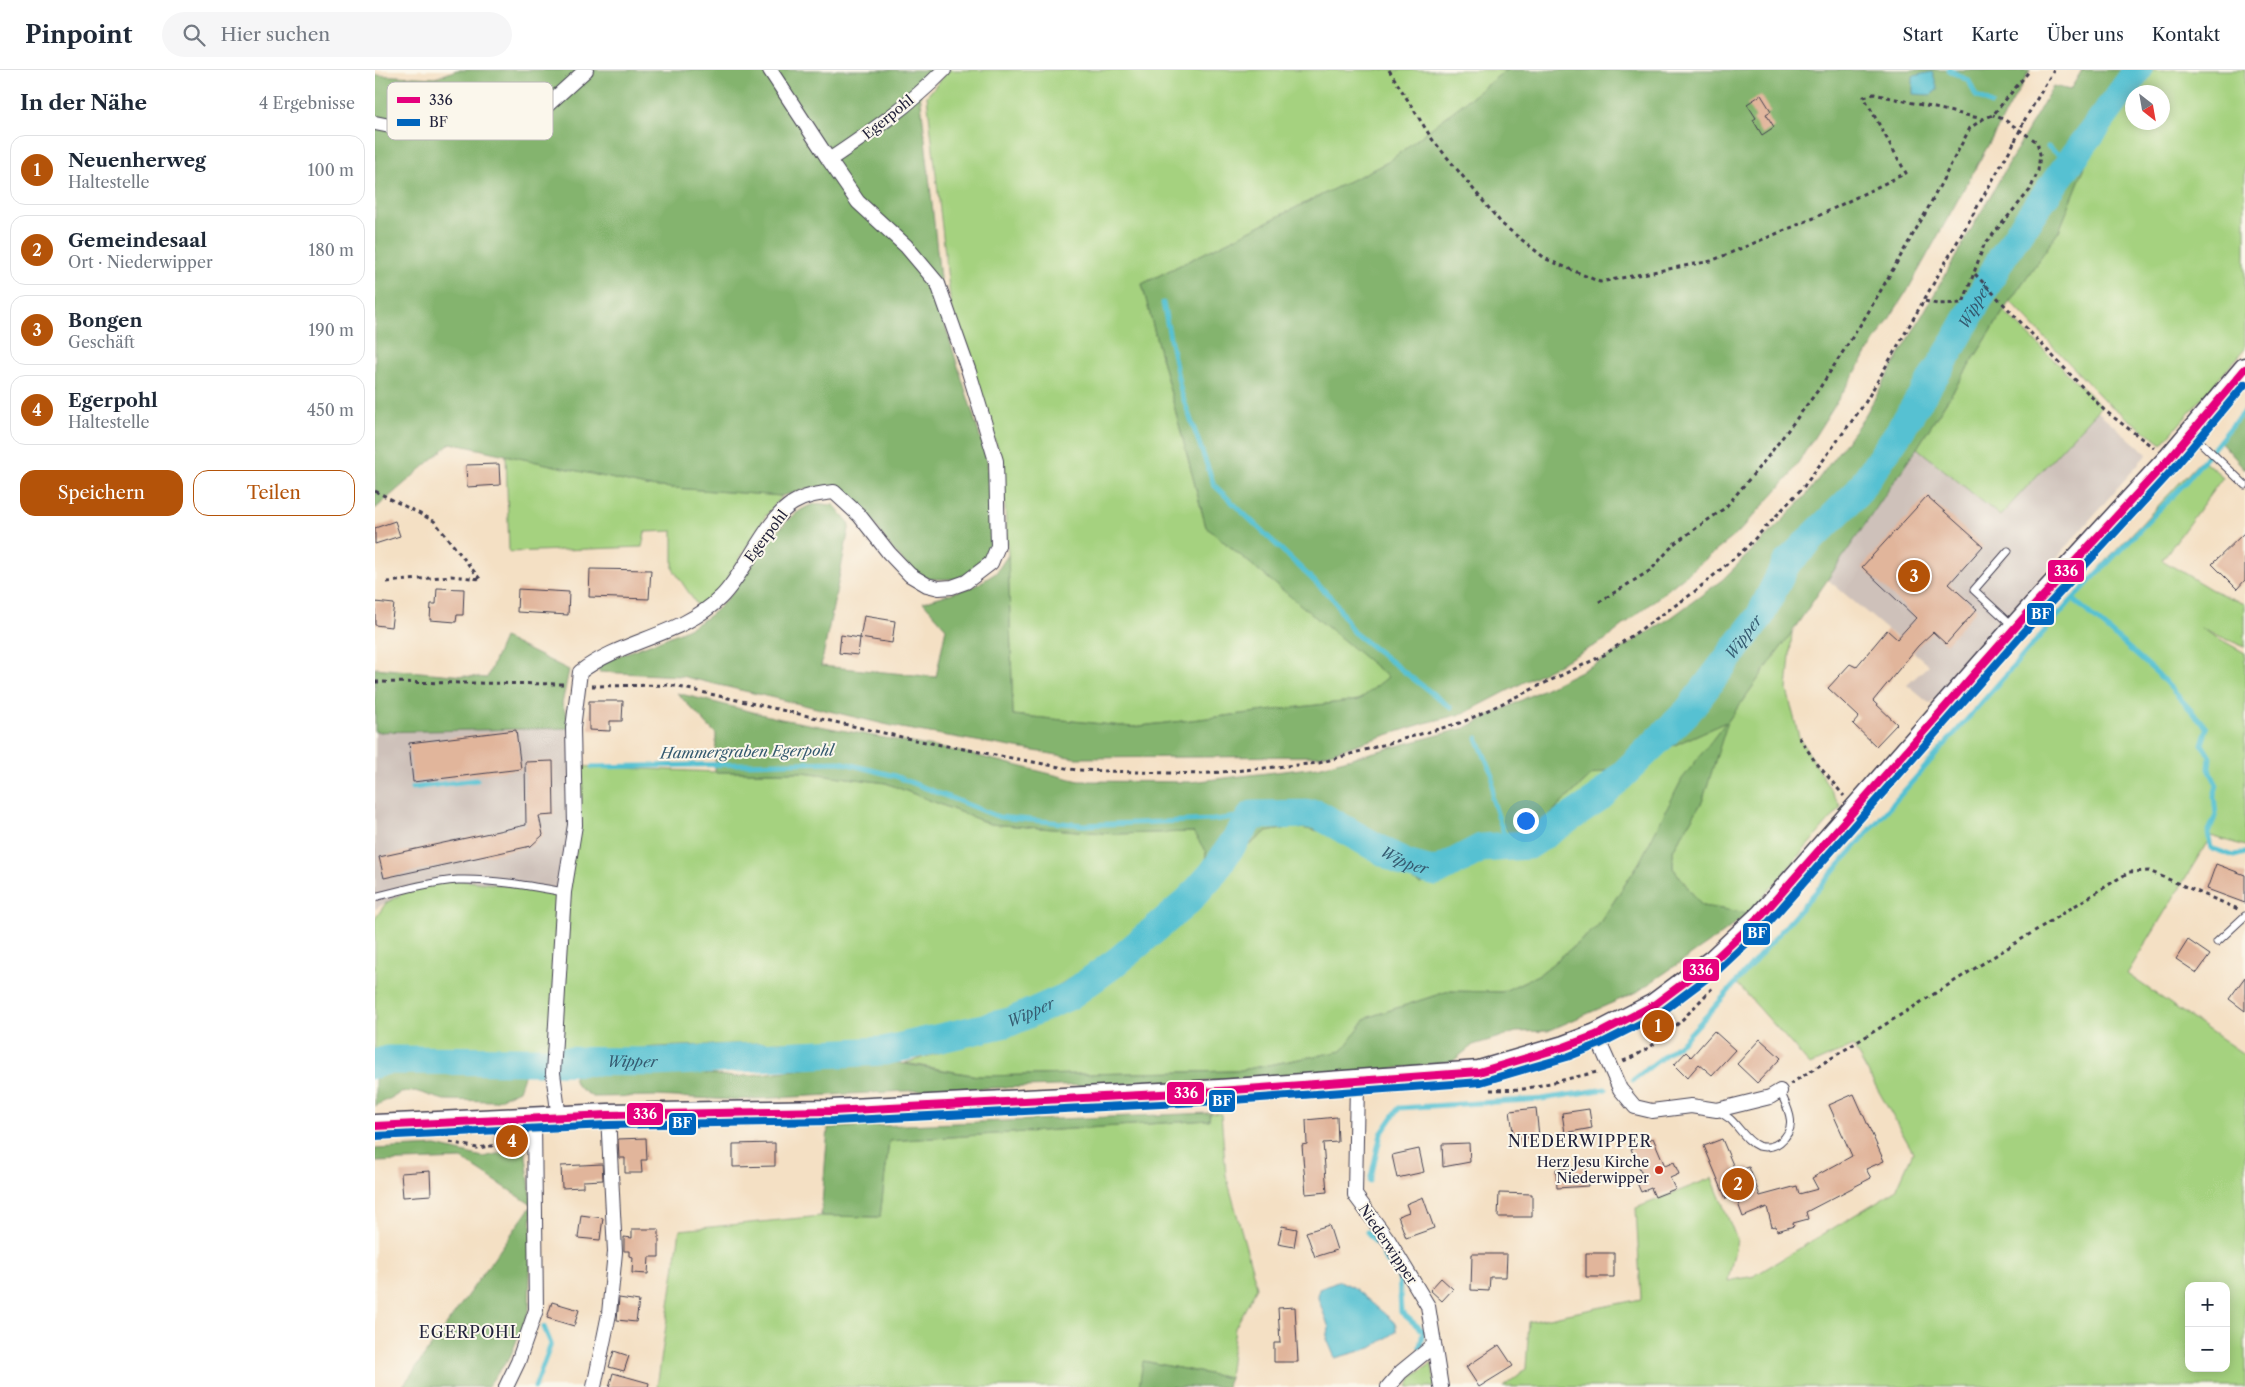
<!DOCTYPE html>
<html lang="de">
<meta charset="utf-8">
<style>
:root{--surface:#fff;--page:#f6f6f7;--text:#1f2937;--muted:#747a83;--line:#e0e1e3;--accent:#b45309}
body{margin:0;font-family:"Libre Caslon Text",serif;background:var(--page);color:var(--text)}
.controls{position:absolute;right:15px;bottom:15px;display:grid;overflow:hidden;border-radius:10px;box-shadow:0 2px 12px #0003}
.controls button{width:45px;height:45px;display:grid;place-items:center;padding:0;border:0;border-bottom:1px solid var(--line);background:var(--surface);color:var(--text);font:25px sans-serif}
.compass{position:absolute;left:1750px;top:15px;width:45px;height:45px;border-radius:50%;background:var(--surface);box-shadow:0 2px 12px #0003;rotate:149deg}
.you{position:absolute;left:1150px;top:750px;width:18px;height:18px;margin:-12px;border:4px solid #fff;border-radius:50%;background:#1a73e8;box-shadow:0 0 0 8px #1a73e833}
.badge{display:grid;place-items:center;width:32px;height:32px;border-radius:50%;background:var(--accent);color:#fff;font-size:16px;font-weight:700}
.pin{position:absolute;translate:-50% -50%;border:2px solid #fff;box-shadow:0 1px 5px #0006}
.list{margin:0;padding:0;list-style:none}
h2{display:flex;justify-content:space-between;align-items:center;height:65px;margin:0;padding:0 20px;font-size:21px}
h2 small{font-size:16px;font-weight:400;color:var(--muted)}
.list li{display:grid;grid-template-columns:32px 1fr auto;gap:15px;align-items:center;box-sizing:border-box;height:70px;margin:0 10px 10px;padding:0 10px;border:1px solid var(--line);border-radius:15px}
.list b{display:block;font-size:19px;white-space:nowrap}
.list p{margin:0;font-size:16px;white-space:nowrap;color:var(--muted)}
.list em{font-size:16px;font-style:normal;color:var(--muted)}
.actions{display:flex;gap:10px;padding:15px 20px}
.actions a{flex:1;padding:11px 0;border:1px solid var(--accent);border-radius:15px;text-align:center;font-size:18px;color:var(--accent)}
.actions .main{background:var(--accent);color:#fff}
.icon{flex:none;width:28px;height:28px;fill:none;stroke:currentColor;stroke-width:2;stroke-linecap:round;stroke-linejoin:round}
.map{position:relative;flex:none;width:1870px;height:1317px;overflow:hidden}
header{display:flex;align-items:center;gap:30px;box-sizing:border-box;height:70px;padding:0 25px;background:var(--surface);border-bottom:1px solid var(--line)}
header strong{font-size:24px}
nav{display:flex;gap:28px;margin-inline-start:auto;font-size:18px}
.search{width:350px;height:45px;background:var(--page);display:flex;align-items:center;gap:12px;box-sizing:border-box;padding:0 18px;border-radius:28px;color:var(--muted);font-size:19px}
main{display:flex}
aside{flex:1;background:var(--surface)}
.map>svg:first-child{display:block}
.industrial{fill:#cec1ba}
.green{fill:#a5d27f;stroke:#647a5d;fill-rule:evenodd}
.forest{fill:#84b46e;stroke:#536b54}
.water{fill:#57c1d2;stroke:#3c7286}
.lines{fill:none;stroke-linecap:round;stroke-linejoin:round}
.stream{stroke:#57c1d2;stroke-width:5}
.river{stroke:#57c1d2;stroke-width:29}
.building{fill:#e1b59b}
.service-casing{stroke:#423e50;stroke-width:9}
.minor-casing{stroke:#423e50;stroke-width:16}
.primary-casing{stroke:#423e50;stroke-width:25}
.path{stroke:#423e50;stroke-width:3;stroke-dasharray:4 4;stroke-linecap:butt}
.service{stroke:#fff;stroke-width:7}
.minor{stroke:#fff;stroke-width:14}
.primary{stroke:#fff;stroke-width:22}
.path-bridge{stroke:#423e50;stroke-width:3;stroke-dasharray:4 4;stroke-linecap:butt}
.bus-1-casing{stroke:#fbf7ec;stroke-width:11}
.bus-2-casing{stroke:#fbf7ec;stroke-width:11}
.bus-1{stroke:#e5007d;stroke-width:8}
.bus-2{stroke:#0065bd;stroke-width:8}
.poi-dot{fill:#c8321e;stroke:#fbf7ec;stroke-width:2}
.labels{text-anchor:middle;stroke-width:4;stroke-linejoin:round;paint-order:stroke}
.street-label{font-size:14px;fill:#22223b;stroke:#fbf7ec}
.poi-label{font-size:14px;fill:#22223b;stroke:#fbf7ec;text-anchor:end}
.water-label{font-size:15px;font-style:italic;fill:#355a70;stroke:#fbf7ec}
.quarter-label{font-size:16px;letter-spacing:1px;fill:#22223b;stroke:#fbf7ec}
.key{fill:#fbf7ec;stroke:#bab7b7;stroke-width:1}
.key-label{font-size:14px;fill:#22223b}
.line-badge{stroke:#fbf7ec;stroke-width:2}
.badge-label{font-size:14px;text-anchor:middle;font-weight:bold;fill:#fff}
</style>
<header>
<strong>Pinpoint</strong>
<div class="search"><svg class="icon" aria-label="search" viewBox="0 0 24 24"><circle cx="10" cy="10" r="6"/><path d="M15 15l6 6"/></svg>Hier suchen</div>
<nav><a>Start</a><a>Karte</a><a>Über uns</a><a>Kontakt</a></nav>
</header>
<main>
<aside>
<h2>In der Nähe<small>4 Ergebnisse</small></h2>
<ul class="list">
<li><span class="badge">1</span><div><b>Neuenherweg</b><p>Haltestelle</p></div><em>100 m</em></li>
<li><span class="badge">2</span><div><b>Gemeindesaal</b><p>Ort · Niederwipper</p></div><em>180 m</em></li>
<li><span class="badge">3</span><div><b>Bongen</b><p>Geschäft</p></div><em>190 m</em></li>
<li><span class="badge">4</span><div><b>Egerpohl</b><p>Haltestelle</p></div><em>450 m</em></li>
</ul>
<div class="actions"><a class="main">Speichern</a><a>Teilen</a></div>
</aside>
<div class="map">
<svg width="1870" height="1317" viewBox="0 0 1870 1317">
<rect width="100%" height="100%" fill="#fbf7ec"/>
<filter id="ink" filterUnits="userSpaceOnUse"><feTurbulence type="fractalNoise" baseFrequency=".02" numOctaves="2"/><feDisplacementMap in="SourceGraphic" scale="10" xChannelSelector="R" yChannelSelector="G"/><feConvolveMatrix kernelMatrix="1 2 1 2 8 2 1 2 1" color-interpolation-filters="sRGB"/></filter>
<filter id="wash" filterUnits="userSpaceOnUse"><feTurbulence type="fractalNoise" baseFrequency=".0096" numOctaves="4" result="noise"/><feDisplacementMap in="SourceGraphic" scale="20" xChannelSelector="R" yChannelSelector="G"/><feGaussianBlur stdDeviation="1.12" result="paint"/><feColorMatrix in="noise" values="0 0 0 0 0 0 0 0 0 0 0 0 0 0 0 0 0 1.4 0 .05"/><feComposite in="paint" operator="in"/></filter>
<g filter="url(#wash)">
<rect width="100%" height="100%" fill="#f4e0c4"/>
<path class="industrial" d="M1721,340L1772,384L1555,634L1532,615L1554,595L1452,509L1542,378L1625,446Z
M198,658L200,755L189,822L40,816L0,839V662Z"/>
<path class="green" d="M574,0H1131L1013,92L767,214L831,457L1014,607L984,630L757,657L638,645L633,485L627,390L578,254L552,26Z
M1774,0H1870V279L1787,374L1731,332L1635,231L1684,161L1716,81L1759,18ZM1758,22H1788V52H1758Z
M1629,241L1726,336L1625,446L1542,378Z
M131,385L271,416L407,426L390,447L343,524L324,538L298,499V461L270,462L267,477L134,482Z
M1827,389L1848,407L1787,490L1837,520L1870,534V577L1825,558L1870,583V776L1836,766L1752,904L1870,985V1317H1128L1151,1299L1154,1252L1266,1229L1261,1138L1337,1108L1362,1170L1353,1211L1379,1206L1521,1120L1538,1082L1478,976L1435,995L1360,911L1693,532ZM1814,1216H1851V1298H1814Z
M1417,562L1412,620L1424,667L1466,737L1374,843L1327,836L1298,798V780L1327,732L1352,652L1264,793L1222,857L1165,904L1127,922L1074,921L991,948L968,981L861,1001L603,1006L530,993L638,961L705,928L760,889L842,811L873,776L891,762L919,757L951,762L1045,814L1136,780L1217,705L1275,686L1353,651Z
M199,696L340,702H428L511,713L615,754L740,764L819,762L831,782L830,803L743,878L673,922L620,946L507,968L280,977L179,986L128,981L0,990V849L11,833L40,816L83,810L189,822Z
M835,1043L846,1044L851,1105L882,1217L860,1258L854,1308L769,1291L764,1317H282L305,1160L446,1146L505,1147L514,1071L834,1050Z
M1057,1293L1060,1317H1033L1037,1307Z"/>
<path class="forest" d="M82,0H559L544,13L570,255L612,389L617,474L604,497L589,509H556L541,505L516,478L492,442L462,415L440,417L407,426L271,416L76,373L0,439V5L60,8Z
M1131,0H1655L1535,216L1414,407L1362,464L1230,570L1090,643L1050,653L945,686L700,688L526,658L306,606L224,602L223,595C258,577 298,570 331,548C369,523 398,444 440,434C445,433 453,435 459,435L475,454L446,596L561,607L571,558L548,532L600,516L621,503L633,485L638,645L757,657L984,630L1013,607L831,457L767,214L1013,92Z
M1707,0H1757L1716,81L1684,161L1635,231L1542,378L1417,562L1353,651L1327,732L1298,780V798L1327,836L1374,843L1348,863L1262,922L1173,961L1141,962L1098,975L1078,991L985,1003L847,1011L551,1020L360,1030L281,1026L218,1027L204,1018L198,1009L203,1000L276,998L360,1007L506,990L603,1006L861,1001L967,981L991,948L1074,921L1127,922L1165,904L1222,857L1264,793L1307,709L1351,652L1275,686L1217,705L1136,780L1045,814L951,762L919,757L891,762L873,776L851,769L830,803L831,782L818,762L740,764L615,754L511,713L428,702H340L341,664L302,623L406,649L591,683L704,711L816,712L943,697L1090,658L1230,589L1297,547L1347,510L1413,445L1432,424L1488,349L1678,16L1695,20Z
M1870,340V399L1844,370Z
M129,568L194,600L187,634L198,658L0,662V598L112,608Z
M146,996L150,1003L144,1020L120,1031L69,1030L40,1021L26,1023L0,1036V1004L9,1001Z
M835,1043L834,1050L514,1071L505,1147L446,1146L453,1058Z
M61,1076L108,1087L150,1078L157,1135L154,1240L135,1287L112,1317H27L157,1135L87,1089L0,1092V1079Z
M768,1291L854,1308L852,1317H764Z"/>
<path class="water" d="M1557,2L1563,19L1556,25L1538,24V6Z
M965,1211L978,1217L1018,1251L1021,1255V1262L996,1278L960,1288L952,1269L954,1258L943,1228L944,1219Z"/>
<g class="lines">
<path class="stream" d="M1574,0L1594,11L1601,26L1616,34
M1673,77L1695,92
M788,233L806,322L839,415L959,530L978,562L1076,638
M1698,529L1782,603L1832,658L1827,674L1835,687L1834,699L1842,715L1839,726L1841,745L1833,763L1836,778L1859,786L1870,783
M1102,668L1118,706L1117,728L1133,776
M217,697L465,692L520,706L624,747L708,755L838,750L877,745
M37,718L102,710
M1258,1010L1308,971L1337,940L1695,532L1808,415L1870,340
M995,1111L1006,1064L1024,1038L1167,1029L1231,1019
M992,1162L1008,1181L1009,1188L1024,1205L1026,1242L1048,1261L1045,1277
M160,1317L176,1274L169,1257"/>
<path class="river" id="s1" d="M0,994L12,990L280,992L509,981L635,952L694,926L744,890L813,831L838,803L877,745L942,744L1031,794L1061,802L1106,778L1154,775L1223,729L1313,641L1385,546L1411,494L1482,423L1524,362L1574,282L1626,189L1655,146L1763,0"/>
</g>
<g id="blocks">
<path class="building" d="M1386,25L1396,41L1391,44L1399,57L1387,65L1378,50L1381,48L1372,34Z
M124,394L125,415L92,417L91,395Z
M1552,426L1608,476L1574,514L1602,539L1571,574L1558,562L1543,576L1498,631L1522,654L1501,676L1478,654L1484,647L1453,618L1475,594L1481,597L1512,560L1522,569L1541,548L1487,497Z
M20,451L25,466L0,474V458Z
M1870,462V510L1862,519L1837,494Z
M215,499L276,500L274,529L214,527Z
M62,518L89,519L88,545H82L81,552L55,550L56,534H61Z
M143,519L194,522L193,545L142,542Z
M0,532L19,534L16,557L0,555Z
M489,546L520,551L517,573L485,568Z
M466,565L485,568L483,585L464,583Z
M214,631H248L247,651H235V661L214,660Z
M141,660L146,699L38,712L34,673Z
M178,691L179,745L164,746L168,765L156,776L9,808L4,787L151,755L150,692Z
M1841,794L1870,805V833L1832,819Z
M1813,870L1835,885L1822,903L1801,889Z
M1870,907V941L1854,929Z
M1339,961L1360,980L1337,1005L1324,994L1312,1008L1299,995L1311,982L1316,987Z
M1385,969L1406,988L1382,1013L1362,994Z
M1479,1024L1509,1091L1491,1099L1496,1108L1431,1142L1433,1149L1418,1153L1419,1156L1402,1161L1401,1156L1397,1157L1392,1137L1368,1147L1360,1125L1351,1129L1329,1076L1347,1069L1361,1102L1374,1097L1385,1126L1422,1116L1424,1124L1443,1119L1437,1108L1477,1086L1454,1035Z
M1161,1038L1164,1066L1139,1069L1135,1041Z
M1214,1039L1217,1058L1190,1063L1187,1043Z
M962,1047L963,1072L948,1073L952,1122L931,1124L927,1075L932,1074L931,1050Z
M271,1068L272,1090H266L267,1103H250V1088H244L243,1069Z
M1278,1068L1290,1096L1299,1092L1304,1104L1295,1108L1300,1119L1280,1127L1276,1118L1266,1122L1260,1108L1267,1104L1256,1079Z
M400,1073V1096L358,1097V1074Z
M1094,1073L1095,1092L1068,1097L1067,1074Z
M1044,1079L1049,1102L1022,1108L1017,1085Z
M227,1094L228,1110L208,1111V1117L187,1118L186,1096Z
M1212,1097L1213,1116L1182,1118L1181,1099Z
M55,1101L56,1125L28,1127L26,1103Z
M1124,1123L1157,1124V1147H1123Z
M1048,1127L1059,1158L1031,1168L1023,1146L1034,1142L1031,1134Z
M206,1145L228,1148L225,1170L203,1168Z
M954,1155L962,1180L940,1187L931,1162Z
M907,1156L922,1159L919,1177L903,1174Z
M257,1159H284V1187H274L273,1204L257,1203L258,1187L254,1186V1181H249V1167L257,1168Z
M1211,1183H1239V1207H1211Z
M1097,1184H1132L1131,1207H1115L1114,1221L1096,1220Z
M1066,1208L1078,1219L1067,1231L1055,1220Z
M244,1228L264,1231L261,1252L242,1250Z
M177,1232L204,1240L199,1256L172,1248Z
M920,1237L923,1292H899V1273H905L903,1238Z
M1124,1275L1138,1296L1104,1317L1091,1297Z
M239,1281L254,1286L249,1301L234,1297Z
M238,1303L274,1313L273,1317H234Z"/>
</g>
</g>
<g filter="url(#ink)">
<use href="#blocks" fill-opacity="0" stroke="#423e50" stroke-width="1"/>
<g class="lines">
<g class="service-casing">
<path id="service" d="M1818,365L1870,415
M1633,481L1599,520L1638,556
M0,827C27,820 55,812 83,810C118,809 155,816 189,822
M1842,872L1870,846
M1342,1040C1346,1043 1351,1046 1355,1049C1364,1057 1371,1071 1383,1076C1390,1078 1399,1077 1405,1072C1424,1057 1413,1039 1405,1021"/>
</g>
<g class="minor-casing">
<path id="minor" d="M0,53L20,57L144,50L168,39L211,0
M454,90C493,64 536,34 569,0
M1221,965L1245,1019L1260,1037L1277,1041L1316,1036L1342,1040L1395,1027L1405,1021
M982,1012L980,1125L1014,1171L1053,1236L1066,1317
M184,1048L178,1003L189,822L200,755L198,658L205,602C248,569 307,566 346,527C370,504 391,449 418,433C431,425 444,424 459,422L484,445L514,483L535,505L552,515L564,518L577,517L591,512L616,493L623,476L621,391L594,302L563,214L531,176L483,132L454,90L395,0
M131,1317L143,1292L161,1240L159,1049
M219,1317L234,1244L240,1182L233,1045
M1013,1317L1026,1302L1059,1275"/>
</g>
<g class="primary-casing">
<path id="primary" d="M0,1056L233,1045L457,1041L844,1021L1104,1002L1189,977L1221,965L1279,935L1338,891L1387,845L1660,535L1794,389L1870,299"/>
</g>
<path class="path" d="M1014,0L1057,69L1127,154L1171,189L1225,212L1336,191L1439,148L1531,103L1489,27L1499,24L1608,49L1618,45L1655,0
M1649,51L1679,0
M1600,204L1729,340L1779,378
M1550,231L1562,234L1588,233L1609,175L1655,120L1663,101L1665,84L1662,72L1630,50L1618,45
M0,421L59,451L105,509
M12,512L76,506L105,509
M1224,532L1276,500L1300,473L1350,438L1391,389L1444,319L1491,246L1551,142L1595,58L1608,49
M0,612L189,614
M217,616L295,615L540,670L701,700L825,704L944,693L1088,652L1229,585L1318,523L1371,478L1430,415L1490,333L1640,71
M1424,667L1439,690L1469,726
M1248,991C1285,977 1313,944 1339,916
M1415,1014L1754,802L1774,801L1863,839
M1115,1020L1149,1019L1222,1002
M75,1072L102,1078L145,1072"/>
<use href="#service" class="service"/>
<use href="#minor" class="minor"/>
<use href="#primary" class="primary"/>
<path class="path-bridge" d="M1640,71L1649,51"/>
<g class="bus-1-casing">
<path id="bus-1" d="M0,1056L233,1045L457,1041L844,1021L1104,1002L1189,977L1221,965L1279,935L1338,891L1387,845L1660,535L1794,389L1870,299"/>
</g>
<g class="bus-2-casing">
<path id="bus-2" d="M0,1066L233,1055L458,1051L845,1031L1106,1012L1192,987L1225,974L1284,944L1344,899L1394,852L1667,542L1801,396L1870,314"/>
</g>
<use href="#bus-1" class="bus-1"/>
<use href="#bus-2" class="bus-2"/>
</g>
</g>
<circle class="poi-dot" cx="1284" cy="1100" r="5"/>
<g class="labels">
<g class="street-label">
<text transform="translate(513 47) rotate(-39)" y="5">Egerpohl</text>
<text transform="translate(391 466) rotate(-53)" y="5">Egerpohl</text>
<text transform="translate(1013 1174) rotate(56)" y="5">Niederwipper</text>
</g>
<g class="poi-label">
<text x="1274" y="1097">Herz Jesu Kirche<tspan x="1274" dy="16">Niederwipper</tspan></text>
</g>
<g class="water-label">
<text dy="5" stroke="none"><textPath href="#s1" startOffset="1969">Wipper</textPath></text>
<text dy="5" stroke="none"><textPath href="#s1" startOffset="1562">Wipper</textPath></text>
<text transform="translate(372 682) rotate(-1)" y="5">Hammergraben Egerpohl</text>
<text dy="5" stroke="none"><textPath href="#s1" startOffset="1128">Wipper</textPath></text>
<text dy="5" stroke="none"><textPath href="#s1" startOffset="662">Wipper</textPath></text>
<text dy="5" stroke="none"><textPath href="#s1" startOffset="258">Wipper</textPath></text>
</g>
<g class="quarter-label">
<text x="1205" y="1077">NIEDERWIPPER</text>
<text x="95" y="1268">EGERPOHL</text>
</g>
</g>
<rect x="12" y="12" width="166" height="58" rx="8" class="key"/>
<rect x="22" y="27" width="23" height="6" fill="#e5007d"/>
<rect x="22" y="49" width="23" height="7" fill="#0065bd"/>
<g class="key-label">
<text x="54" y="35">336</text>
<text x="54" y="57">BF</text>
</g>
<g class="line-badge">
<rect x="1672" y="489" width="38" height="24" rx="5" fill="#e5007d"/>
<rect x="1651" y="532" width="29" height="24" rx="5" fill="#0065bd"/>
<rect x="1367" y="852" width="29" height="24" rx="5" fill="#0065bd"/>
<rect x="1307" y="888" width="38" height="24" rx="5" fill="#e5007d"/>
<rect x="791" y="1011" width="39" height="24" rx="5" fill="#e5007d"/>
<rect x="833" y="1019" width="28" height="24" rx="5" fill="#0065bd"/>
<rect x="251" y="1032" width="38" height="24" rx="5" fill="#e5007d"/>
<rect x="293" y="1042" width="29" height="24" rx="5" fill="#0065bd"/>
</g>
<g class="badge-label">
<text x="1691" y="506">336</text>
<text x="1666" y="549">BF</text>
<text x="1382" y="868">BF</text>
<text x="1326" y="905">336</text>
<text x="811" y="1028">336</text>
<text x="847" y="1036">BF</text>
<text x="270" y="1049">336</text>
<text x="307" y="1058">BF</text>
</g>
</svg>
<div class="controls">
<button>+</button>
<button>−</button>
</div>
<svg class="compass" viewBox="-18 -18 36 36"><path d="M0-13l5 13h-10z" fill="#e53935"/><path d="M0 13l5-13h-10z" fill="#747a83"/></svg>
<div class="you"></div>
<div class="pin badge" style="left:1283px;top:956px">1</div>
<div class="pin badge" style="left:1363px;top:1114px">2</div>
<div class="pin badge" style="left:1539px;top:506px">3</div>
<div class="pin badge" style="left:137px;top:1071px">4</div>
</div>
</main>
